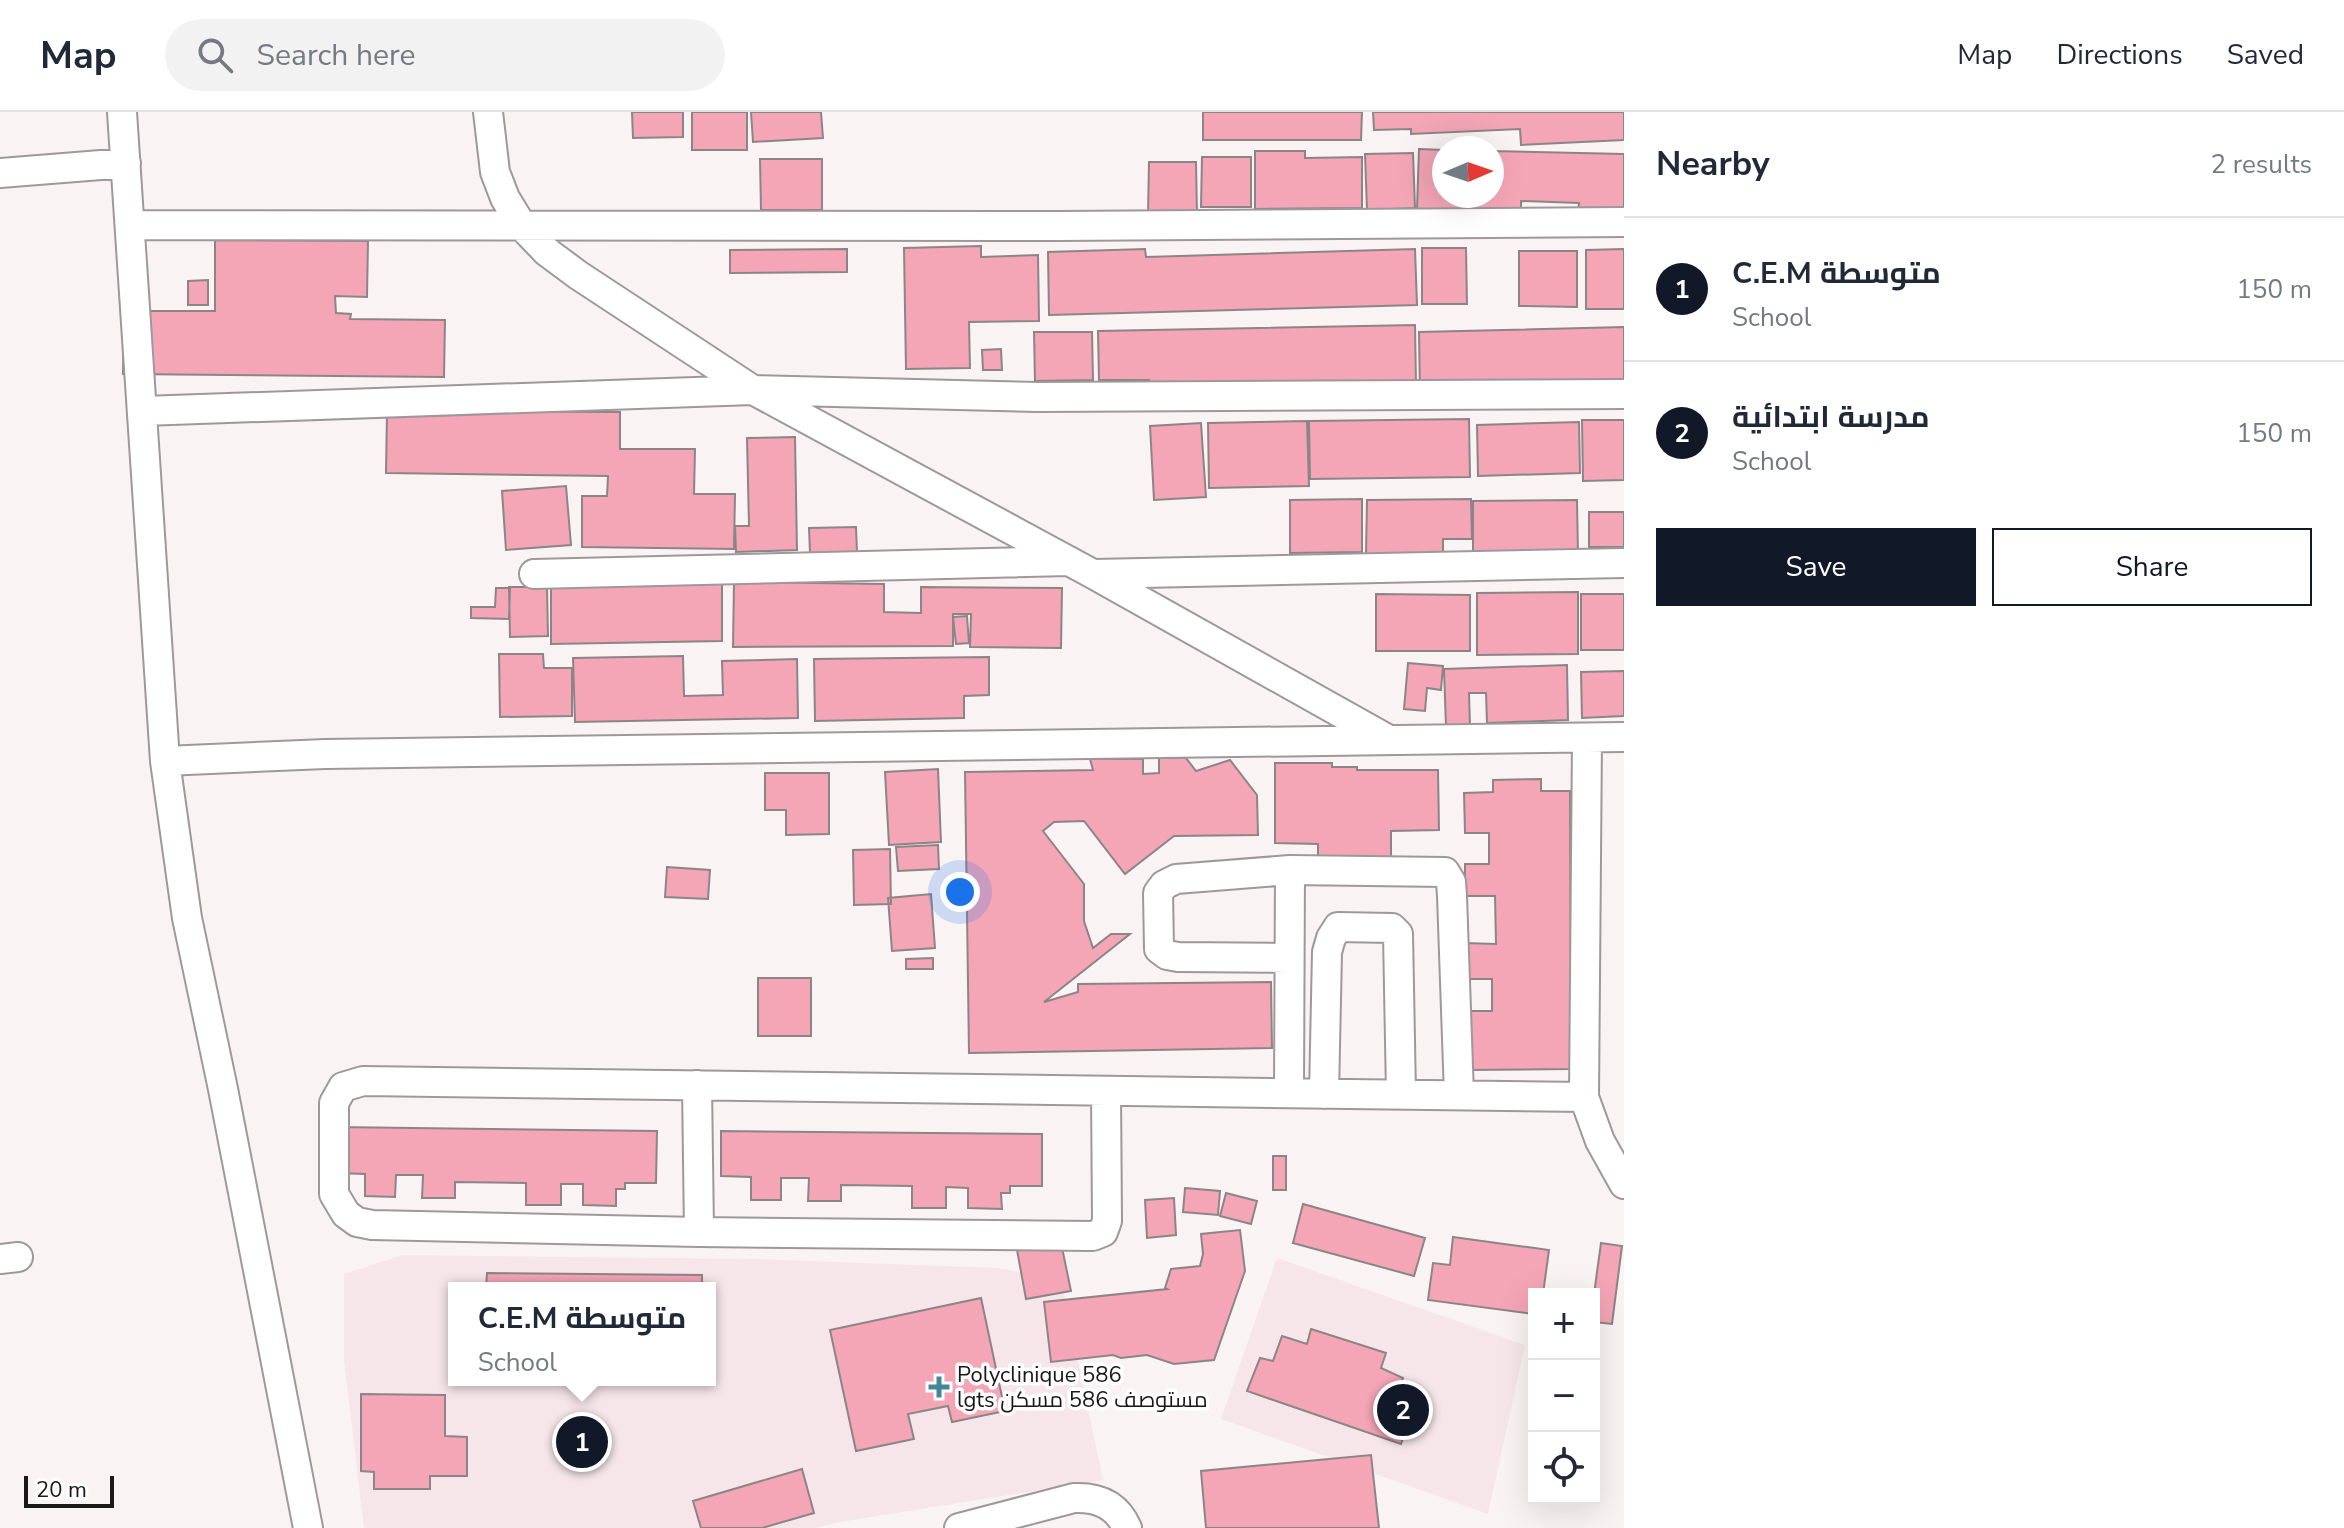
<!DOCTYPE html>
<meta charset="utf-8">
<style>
:root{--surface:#fff;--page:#f2f2f3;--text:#1f2937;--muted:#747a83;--line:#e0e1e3;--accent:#111827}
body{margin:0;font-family:"Nunito Sans",Cairo,sans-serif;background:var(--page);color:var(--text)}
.controls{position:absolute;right:24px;bottom:24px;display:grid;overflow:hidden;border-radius:0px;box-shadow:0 8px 32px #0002}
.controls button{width:72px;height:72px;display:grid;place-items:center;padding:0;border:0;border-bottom:2px solid var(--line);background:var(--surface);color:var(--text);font:40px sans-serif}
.compass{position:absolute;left:1432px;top:24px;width:72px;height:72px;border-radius:50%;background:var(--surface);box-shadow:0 8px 32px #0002;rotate:88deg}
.scale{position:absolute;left:24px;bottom:20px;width:90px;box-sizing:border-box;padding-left:8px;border:4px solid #1b1819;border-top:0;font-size:22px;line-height:28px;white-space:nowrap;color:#1b1819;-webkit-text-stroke:6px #fff;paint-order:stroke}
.you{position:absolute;left:960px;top:780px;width:28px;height:28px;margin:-20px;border:6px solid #fff;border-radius:50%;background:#1a73e8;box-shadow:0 0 0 12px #1a73e833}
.badge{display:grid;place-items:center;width:52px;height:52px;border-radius:50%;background:var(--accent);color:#fff;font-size:26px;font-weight:700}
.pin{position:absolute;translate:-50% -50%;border:4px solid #fff;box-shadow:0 2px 8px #0006}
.popup{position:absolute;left:448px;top:1170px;width:268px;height:104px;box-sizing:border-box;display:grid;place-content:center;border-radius:0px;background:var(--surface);filter:drop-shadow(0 2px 6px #0005);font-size:26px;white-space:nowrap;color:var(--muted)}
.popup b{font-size:30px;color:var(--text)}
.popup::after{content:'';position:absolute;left:50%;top:100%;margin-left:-16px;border:16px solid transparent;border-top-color:var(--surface)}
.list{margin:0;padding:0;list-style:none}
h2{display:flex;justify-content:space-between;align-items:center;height:104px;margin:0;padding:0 32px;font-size:34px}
h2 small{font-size:26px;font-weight:400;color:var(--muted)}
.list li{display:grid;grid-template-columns:52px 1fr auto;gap:24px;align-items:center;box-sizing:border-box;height:144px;padding:0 32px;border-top:2px solid var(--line)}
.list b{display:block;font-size:30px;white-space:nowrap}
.list p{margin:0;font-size:26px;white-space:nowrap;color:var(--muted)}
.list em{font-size:26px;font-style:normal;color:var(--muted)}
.actions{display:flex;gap:16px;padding:24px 32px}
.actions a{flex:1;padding:18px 0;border:2px solid var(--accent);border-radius:0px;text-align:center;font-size:28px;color:var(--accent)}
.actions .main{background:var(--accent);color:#fff}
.icon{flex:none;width:44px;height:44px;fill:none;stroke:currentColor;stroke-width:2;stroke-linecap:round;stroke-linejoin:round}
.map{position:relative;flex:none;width:1624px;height:1416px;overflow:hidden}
header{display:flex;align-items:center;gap:48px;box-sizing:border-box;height:112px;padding:0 40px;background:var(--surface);border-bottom:2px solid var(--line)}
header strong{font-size:38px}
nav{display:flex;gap:44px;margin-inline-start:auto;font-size:28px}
.search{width:560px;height:72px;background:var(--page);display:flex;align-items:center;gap:20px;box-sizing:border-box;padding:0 28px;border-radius:44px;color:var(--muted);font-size:30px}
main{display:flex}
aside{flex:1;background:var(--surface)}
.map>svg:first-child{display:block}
.built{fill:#f6e6e9;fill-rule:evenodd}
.building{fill:#f4a5b6;stroke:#8c8586;stroke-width:2}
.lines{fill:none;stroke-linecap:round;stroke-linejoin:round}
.minor-casing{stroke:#9f989a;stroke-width:32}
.minor{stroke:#fff;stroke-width:28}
.poi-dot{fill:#438696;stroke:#fff;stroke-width:3}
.labels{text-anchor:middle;stroke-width:7;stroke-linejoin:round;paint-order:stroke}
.poi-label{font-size:22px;fill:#1b1819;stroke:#fff;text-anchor:start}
</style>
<header>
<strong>Map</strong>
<div class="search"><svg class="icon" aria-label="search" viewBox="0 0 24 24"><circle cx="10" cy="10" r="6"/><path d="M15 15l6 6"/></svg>Search here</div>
<nav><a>Map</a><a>Directions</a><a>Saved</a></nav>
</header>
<main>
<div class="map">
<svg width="1624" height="1416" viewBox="0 0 1624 1416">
<rect width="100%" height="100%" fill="#faf3f4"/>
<path class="built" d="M402,1143L756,1147L999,1156L1040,1164L1064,1182L1103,1368L834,1411L815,1416H364L344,1248V1162ZM454,1176H710V1268H454Z
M1277,1146L1525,1233L1488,1402L1221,1307Z"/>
<path class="building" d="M632,0H683V25L633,26Z
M692,0H747V38H692Z
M751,0H821L823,26L753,30Z
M1203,0H1362L1361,28H1203Z
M1373,0H1624V28L1521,33L1520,17L1411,22V17L1374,18Z
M1419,37L1444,38V84H1492V39L1624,42V101L1578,100L1579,91L1521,89V100L1417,97Z
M1255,39H1305V46L1362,45V96L1255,97Z
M1413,41L1415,96L1367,98L1365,42Z
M1202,45H1251V95H1201Z
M760,47H822V98H761Z
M1149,50H1196L1197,103H1148Z
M215,128L368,129L367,185L335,184L336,201L351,202L350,207L445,208L444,265L123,262L124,199H215Z
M981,134V145L1038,143L1039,209L969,210L970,256L906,257L904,136Z
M1422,136H1466L1467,192H1422Z
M847,137V160L730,161V138Z
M1145,137L1146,145L1415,137L1417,193L1049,203L1048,140Z
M1624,137V197H1586V138Z
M1519,139H1577V195L1519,194Z
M208,168V193H188V169Z
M1415,213L1416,273L1149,276V268H1099L1098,219Z
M1624,215V276L1420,282L1419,220Z
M1034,220H1092L1093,268L1035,269Z
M1001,237L1002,258H983L982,238Z
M387,299L620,300V337H695L694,382H735L734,437L582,435V384H607L608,364L386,361Z
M1469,307L1470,365L1310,367L1309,309Z
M1582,308H1624V368L1583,369Z
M1307,309L1309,374L1209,376L1208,311Z
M1579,310L1580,361L1478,364L1477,313Z
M1201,311L1206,385L1154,388L1150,314Z
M795,325L797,438L736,440L735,414H749L747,326Z
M566,374L571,433L506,438L502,379Z
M1362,387V440L1290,441V388Z
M1471,387L1472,427H1443V441L1366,442L1367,388Z
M1577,388L1578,443L1473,444V389Z
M1589,400H1624V435H1589Z
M856,415L857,440L810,441L809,416Z
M734,470L884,472V500L921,501V475L1062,476L1061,536L970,535L971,502H953V534L733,535Z
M722,471V529L551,532V474Z
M509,475H547L548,524L510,525Z
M496,476H510L509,507L471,506V495H495Z
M1578,480V542L1477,543V481Z
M1376,482L1470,483V539H1376Z
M1581,482H1624V538H1581Z
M967,504L969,531L956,532L953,505Z
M499,542H543L544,556H572V604L500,605Z
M683,544L684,584L723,583L722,549L797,547L798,606L575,610L573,546Z
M989,545V583L964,584V606L815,609L814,547Z
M1408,551L1443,554L1441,578L1427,576L1425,599L1404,597Z
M1567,553L1568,608L1487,611L1486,581H1469L1470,614L1446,615L1444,557Z
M1624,559V604L1582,606L1581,560Z
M1159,646H1186L1196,659L1230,648L1257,683L1258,723L1174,724L1125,762L1084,709L1054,710L1043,719L1084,772V809L1093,836L1111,822H1130L1044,890L1078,880V872L1271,870L1272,936L969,941L965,660L1093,658L1090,647H1143V662L1159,661Z
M1275,651H1332V655H1357V658H1438L1439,718L1391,719V748H1318V732L1275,731Z
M938,657L941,730L889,733L885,660Z
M765,661H829V722L786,723V698H765Z
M1541,667V679H1570L1571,957L1466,958L1465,899H1492V867H1465V831L1496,832L1495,784H1465V752H1489V721H1465L1464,681L1493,680V668Z
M938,733L939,757L898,759L896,735Z
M890,737L891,792L854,793L853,738Z
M667,755L710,758L708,787L665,785Z
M931,782L935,836L892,839L888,786Z
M933,846V857H906V847Z
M758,866H811V924H758Z
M336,1015L657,1019L656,1071H625V1077H616V1094L583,1093V1072H561V1093H526V1071L455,1070V1086H422L423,1063H396L395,1085L365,1084V1062L336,1061Z
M721,1019L1042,1022V1074H1010V1081H1001L1002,1097L968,1096V1076L946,1075V1096H912V1074L841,1073V1089H808L809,1066H781V1088H751V1065L721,1064Z
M1273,1044H1286V1078H1273Z
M1185,1076L1220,1079L1218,1103L1183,1100Z
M1226,1081L1257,1089L1251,1112L1220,1104Z
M1174,1086L1176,1123L1147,1126L1145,1088Z
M1303,1092L1425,1126L1414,1164L1293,1131Z
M1240,1118L1245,1159L1214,1248L1174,1252L1147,1243L1121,1246L1113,1243L1051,1250L1044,1190L1167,1177L1165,1176L1171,1157L1200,1154L1203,1142L1201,1122Z
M1453,1125L1549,1138L1543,1182H1547H1534V1202L1428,1188L1433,1151L1450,1153Z
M1060,1126L1071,1179L1026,1187L1015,1127Z
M1601,1131L1622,1134L1612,1212L1594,1210V1182Z
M487,1161L702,1163V1176H486Z
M981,1186L1005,1299L952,1310L948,1294L908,1302L914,1327L856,1339L830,1218Z
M1311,1217L1386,1241L1381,1256L1403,1266L1396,1287L1414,1294L1401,1332L1247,1279L1260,1246L1273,1249L1282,1224L1307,1232Z
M361,1282L445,1283V1324L467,1325V1364H430V1377H374V1360L361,1359Z
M1371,1343L1379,1416H1206L1201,1359Z
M802,1357L814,1401L762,1416H701L693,1389Z"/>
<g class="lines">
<g class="minor-casing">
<path id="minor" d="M122,0L165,649L187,806L223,977L308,1416
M488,0L495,60L505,86L522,114L547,140L578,163L753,278L1093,462L1389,628
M0,61L126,51
M131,113L1058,114L1624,110
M143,299L753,278L1038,285L1624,282
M534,462L1069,449
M1094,462L1624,451
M1587,626L1584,985L1600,1029L1624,1072
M165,649L325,642L1624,625
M1289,846L1178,845L1167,843L1159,837L1158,781L1164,773L1176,767L1290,758
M697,973L699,1120
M1106,979L1107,1109L1103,1120L1093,1124L699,1120L372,1113L357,1110L346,1102L334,1082V991L343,975L363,969L1584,985
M1289,981L1290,758L1445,760L1451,770L1452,784L1459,983
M1324,982L1327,840L1331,826L1338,815L1392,816L1398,822L1401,982
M0,1147L18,1145
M959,1416L1074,1386C1098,1385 1117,1393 1127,1416"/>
</g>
<use href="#minor" class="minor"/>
</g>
<path class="poi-dot" d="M935 1263h8v8h8v8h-8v8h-8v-8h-8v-8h8z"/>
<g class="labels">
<g class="poi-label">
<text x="957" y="1270">Polyclinique 586<tspan x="957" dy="25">lgts مستوصف 586 مسكن</tspan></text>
</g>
</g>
</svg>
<div class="controls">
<button>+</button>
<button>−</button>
<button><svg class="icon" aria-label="locate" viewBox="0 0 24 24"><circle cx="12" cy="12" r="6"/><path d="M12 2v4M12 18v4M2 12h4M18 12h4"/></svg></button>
</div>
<svg class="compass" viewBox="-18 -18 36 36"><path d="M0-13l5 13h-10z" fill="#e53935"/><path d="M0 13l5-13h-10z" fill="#747a83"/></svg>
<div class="scale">20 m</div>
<div class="you"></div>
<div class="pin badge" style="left:582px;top:1330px">1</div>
<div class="popup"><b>C.E.M متوسطة</b>School</div>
<div class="pin badge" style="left:1403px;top:1298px">2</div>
</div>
<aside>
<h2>Nearby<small>2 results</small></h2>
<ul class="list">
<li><span class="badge">1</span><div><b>C.E.M متوسطة</b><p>School</p></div><em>150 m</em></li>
<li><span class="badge">2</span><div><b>مدرسة ابتدائية</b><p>School</p></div><em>150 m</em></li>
</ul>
<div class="actions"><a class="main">Save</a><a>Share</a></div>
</aside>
</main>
